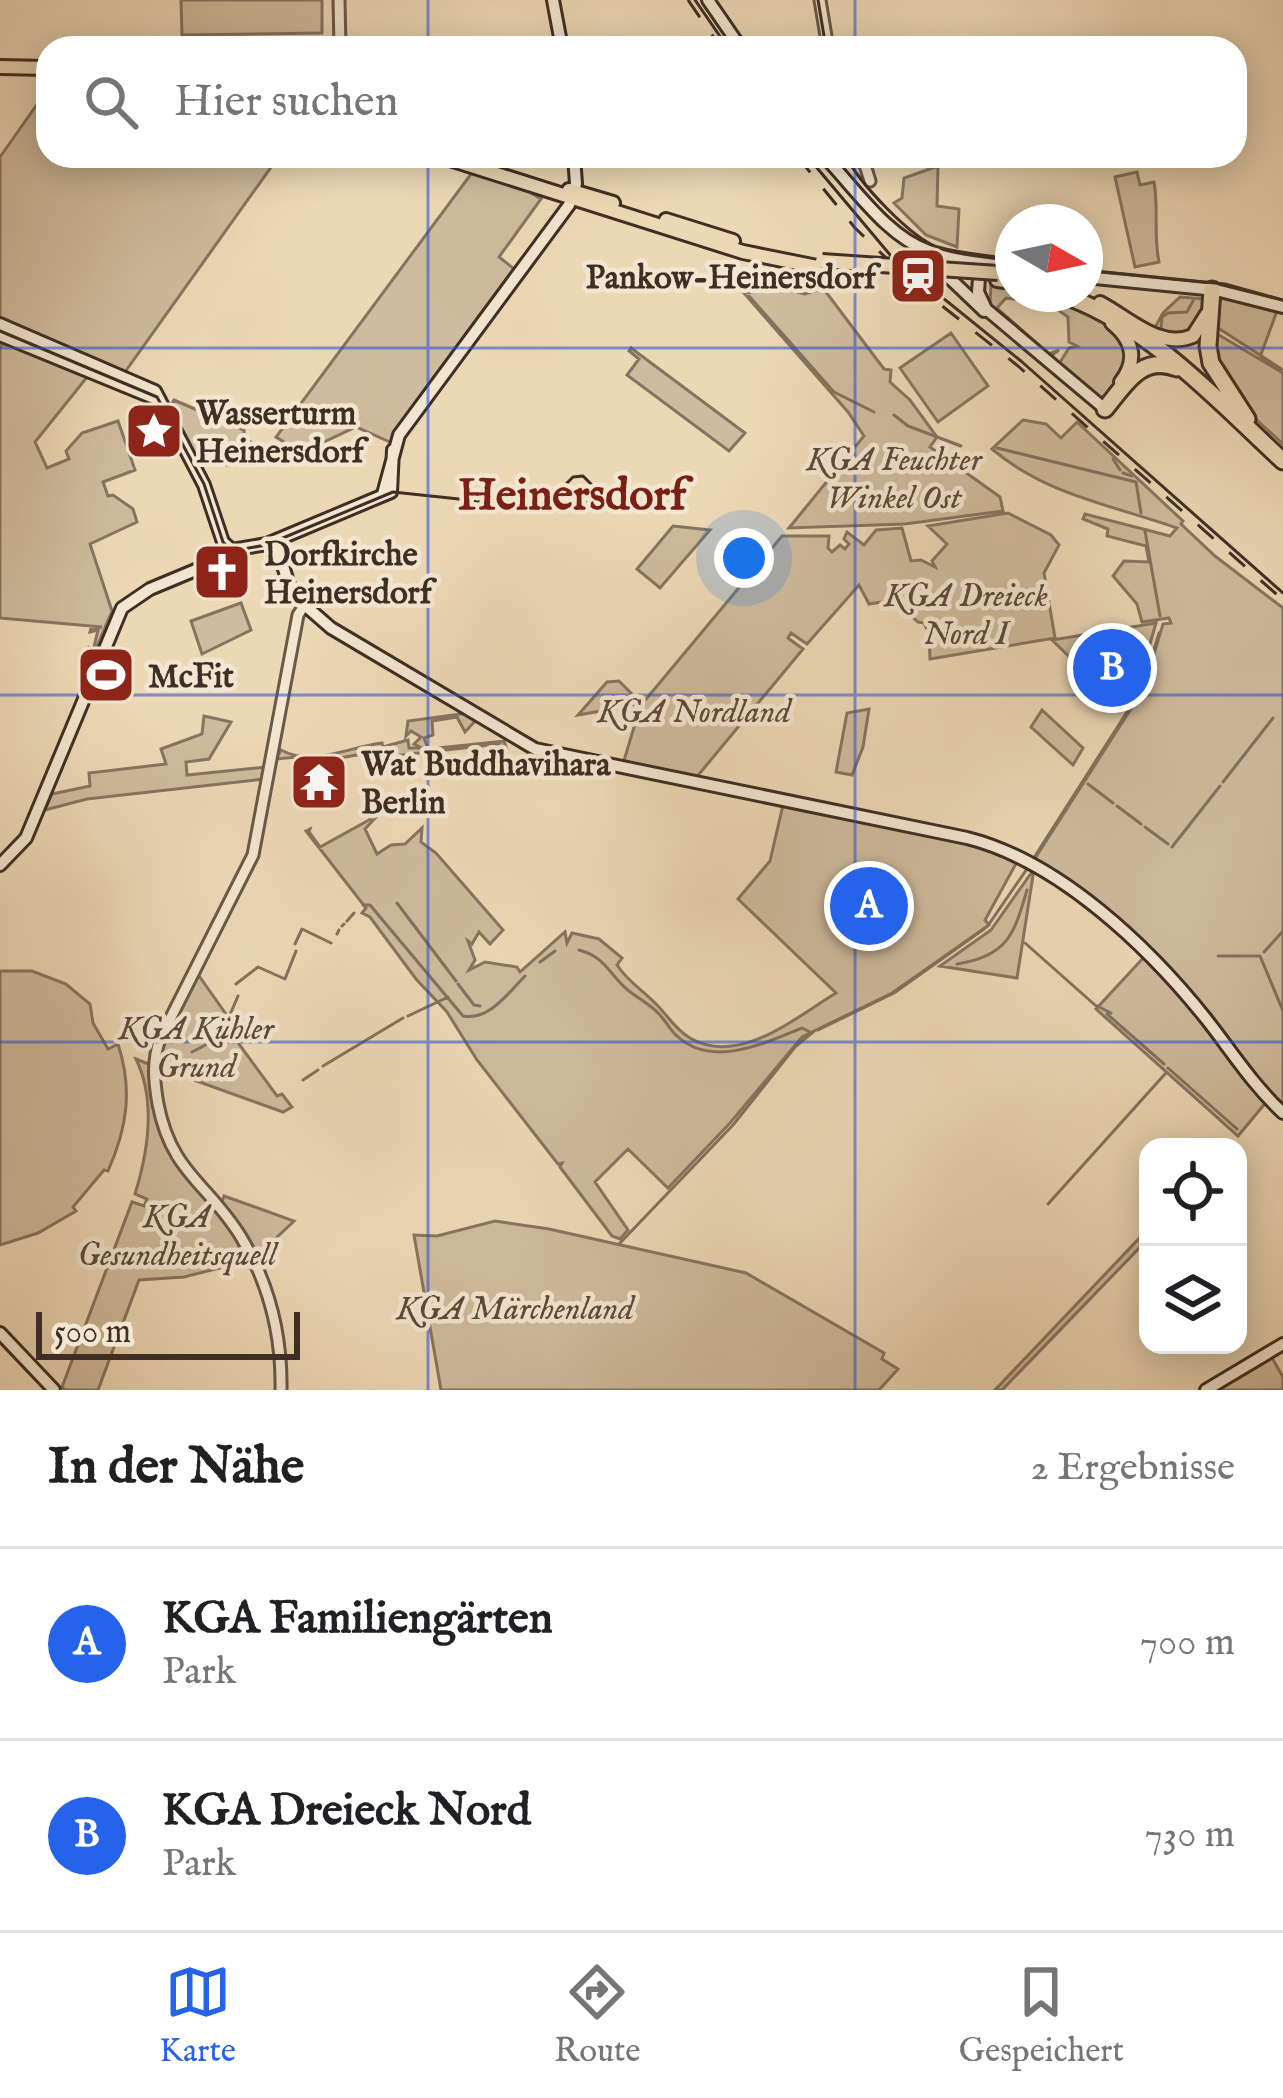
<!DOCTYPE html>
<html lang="de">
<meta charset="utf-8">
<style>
:root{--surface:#fff;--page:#f6f6f6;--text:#202124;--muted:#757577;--line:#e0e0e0;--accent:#2563eb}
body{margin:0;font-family:"IM FELL English",serif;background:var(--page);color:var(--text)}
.controls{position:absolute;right:36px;bottom:36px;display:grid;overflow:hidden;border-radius:24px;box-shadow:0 6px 30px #0003}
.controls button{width:108px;height:108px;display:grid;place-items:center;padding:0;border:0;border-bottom:3px solid var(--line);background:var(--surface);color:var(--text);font:60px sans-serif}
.compass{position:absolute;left:995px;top:204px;width:108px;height:108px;border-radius:50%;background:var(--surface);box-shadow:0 6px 30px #0003;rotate:99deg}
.scale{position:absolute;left:36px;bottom:30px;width:264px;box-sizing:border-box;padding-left:12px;border:6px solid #3f2e23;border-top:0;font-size:33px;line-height:42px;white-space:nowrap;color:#3f2e23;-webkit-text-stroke:9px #f3e6d0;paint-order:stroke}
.you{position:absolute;left:744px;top:558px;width:42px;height:42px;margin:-30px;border:9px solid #fff;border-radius:50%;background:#1a73e8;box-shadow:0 0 0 18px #1a73e833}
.badge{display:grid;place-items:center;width:78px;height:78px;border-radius:50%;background:var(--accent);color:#fff;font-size:39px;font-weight:700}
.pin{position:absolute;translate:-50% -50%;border:6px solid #fff;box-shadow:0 3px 12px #0006}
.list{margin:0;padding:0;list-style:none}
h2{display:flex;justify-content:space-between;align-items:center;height:156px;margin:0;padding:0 48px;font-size:51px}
h2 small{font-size:39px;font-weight:400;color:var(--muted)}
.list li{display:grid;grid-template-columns:78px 1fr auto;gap:36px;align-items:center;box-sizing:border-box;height:192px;padding:0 48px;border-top:3px solid var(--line)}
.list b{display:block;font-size:45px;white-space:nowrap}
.list p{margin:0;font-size:39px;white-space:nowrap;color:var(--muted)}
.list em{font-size:39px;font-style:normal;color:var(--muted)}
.icon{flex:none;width:66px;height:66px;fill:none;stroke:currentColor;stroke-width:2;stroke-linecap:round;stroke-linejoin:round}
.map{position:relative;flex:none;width:1283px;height:1390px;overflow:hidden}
.search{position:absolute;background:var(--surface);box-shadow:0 6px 30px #0003;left:36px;right:36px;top:36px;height:132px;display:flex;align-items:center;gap:30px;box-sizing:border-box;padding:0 42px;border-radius:36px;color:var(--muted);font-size:45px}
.sheet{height:540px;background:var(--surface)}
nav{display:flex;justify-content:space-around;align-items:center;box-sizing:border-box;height:168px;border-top:3px solid var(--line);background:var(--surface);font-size:33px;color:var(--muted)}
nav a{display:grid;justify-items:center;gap:6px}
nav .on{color:var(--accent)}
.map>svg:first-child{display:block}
.green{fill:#cfbb9d;stroke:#877460;stroke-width:3}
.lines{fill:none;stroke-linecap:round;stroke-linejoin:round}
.stream{stroke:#84715d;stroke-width:3}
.tertiary-casing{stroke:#6a5848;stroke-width:15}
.secondary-casing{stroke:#3f2e23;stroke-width:16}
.primary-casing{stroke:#3f2e23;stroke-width:18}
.motorway-casing{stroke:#3f2e23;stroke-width:21}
.tertiary{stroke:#f3e6d0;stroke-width:9}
.secondary{stroke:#f3e6d0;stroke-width:10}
.primary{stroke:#edd8b6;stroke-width:12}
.motorway{stroke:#edd8b6;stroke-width:15}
.tram{stroke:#3f2e23;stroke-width:3}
.rail{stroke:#3f2e23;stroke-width:3;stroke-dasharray:21 21;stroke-linecap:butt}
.primary-bridge-casing{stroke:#3f2e23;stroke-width:18;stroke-linecap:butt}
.primary-bridge{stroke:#edd8b6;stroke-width:12}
.grid{fill:none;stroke:#1d4ed8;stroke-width:3;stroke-opacity:0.55}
.labels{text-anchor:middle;stroke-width:9;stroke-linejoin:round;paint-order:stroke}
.poi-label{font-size:33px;font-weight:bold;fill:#3f2e23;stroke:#f3e6d0;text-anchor:start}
.park-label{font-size:33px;font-style:italic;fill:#5c4a3b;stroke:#f3e6d0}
.district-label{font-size:45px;font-weight:bold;fill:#7a1f14;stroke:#f3e6d0}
</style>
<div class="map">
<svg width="1283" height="1390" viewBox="0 0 1283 1390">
<rect width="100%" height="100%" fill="#edd8b6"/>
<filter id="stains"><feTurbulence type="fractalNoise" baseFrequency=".00167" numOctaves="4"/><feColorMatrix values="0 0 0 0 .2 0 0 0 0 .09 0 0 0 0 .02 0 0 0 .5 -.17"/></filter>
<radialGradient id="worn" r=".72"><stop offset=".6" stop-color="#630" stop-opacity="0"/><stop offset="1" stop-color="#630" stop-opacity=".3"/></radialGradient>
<path class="green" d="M181,0H322V33L182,35Z
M48,89V156H279L125,372L0,320V157Z
M938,166L937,206L959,209L957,247L926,235L894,203L902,198L904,178Z
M474,170L520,186L541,199L499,257L518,272L392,443L356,427L290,458L284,442L276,437Z
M1137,172L1140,185L1154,182C1159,210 1153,232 1159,262L1135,267L1115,177Z
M991,285L1013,286V294C1059,294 1091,307 1125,339L1127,370L1106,397H1098L1059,364L1069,348L1077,346L1069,342L1068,317L1048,303L1006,298L997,308L1049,354L1059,350L1051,356L996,311L990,304Z
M782,288L805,294L823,288L884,369L891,370L890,382L910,400L937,437L930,447L1000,497L1003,511L905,524L789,528L864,436L848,412L744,293Z
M1180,297L1204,299V320L1180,338L1153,331L1163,313Z
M1219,297L1277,311L1260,357L1283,370L1215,326Z
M1214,332L1283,373V444L1236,401L1218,376Z
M951,333L988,386L938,422L900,368Z
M4,342L88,376L35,442L47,468L69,459L66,451L82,433L118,421L135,470L103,482L108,496L113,495L133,509L137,522L90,544L112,611L93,656L88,655L89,648L93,651L98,630L90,632L91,628L102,627L0,618V347Z
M631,348L745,433L729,451L627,375L639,359L629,351Z
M174,400L244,430V438L265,450H251L238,464L226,465L214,457L199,465L170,407Z
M1023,420L1046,424L1061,438L1077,422L1183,521L1181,524L1215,556L1283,608V1113L1268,1100L1238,1136L1096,1009L1146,955L1034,860L1143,690L1163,624L1171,623L1169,618L1142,622L1137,604L1113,576L1124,561L1149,562L1146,546L1107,536L1108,529L1083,519L1085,514L1170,536L1177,528C1112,505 1046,495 992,449Z
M1008,513L1051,535L1059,545L1044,573L1055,638L930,659L929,633L924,623L918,622L894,600L869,604L859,585L807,644L791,633L788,638L803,649L695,779L623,764L641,704L578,715L607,682L619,681L642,704L782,536H829L828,548L832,552L840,545L845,549L849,544L844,539L847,532L864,545L876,530L902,528L911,561L921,560L935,567L932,561L947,544L928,526Z
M673,526L710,530L660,588L637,569Z
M241,603L251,630L202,654L191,621Z
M1156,623L1138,685L1121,707L1052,640Z
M869,709L863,747L852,775L836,772L847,713Z
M1042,710L1083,748L1073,765L1031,727Z
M468,713L477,719L465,732L457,717L432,721L433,735L424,738L428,749L504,741L506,747L499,744L384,757L380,751L299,765L297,757L276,759L274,763L281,750C312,767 349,747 382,743L383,747L408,740L409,748H422L414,744L421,737L411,731L406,736L408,721Z
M204,716L231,722L209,759L186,762L187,775L267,767L264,779L87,799L45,810L52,794L90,786L89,773L166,764L161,749L202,734Z
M783,805L977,844L1018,860L985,920L989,925L892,993L802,1037L730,1123L668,1188L628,1149L595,1182L628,1230L620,1239L612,1236L560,1167L562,1163L558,1164L477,1060L447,1012L416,979L370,917L362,913L366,908L306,831L310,829L309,832L320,847L378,815L365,829L377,854L391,845L405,844L422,828L421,842L436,853L503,930L490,944L479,932L472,944L468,941L475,960L469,970L485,962L517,967L520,972L565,932L567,943L572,933L599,939L622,958L617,965C628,982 643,990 657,1005C668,1016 676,1030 690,1038C739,1067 796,1017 836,993L738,899L770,861Z
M1034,869L1017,978L940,966L991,930Z
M0,971H32L66,984L90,1004L93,1023L108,1049L118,1044C133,1090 127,1128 108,1171L104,1170L73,1207L76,1211L38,1233L0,1245Z
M197,973L228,1017L225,1025L277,1096L282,1094L292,1107L283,1112L155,1066L158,1049Z
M136,1059L151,1065L153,1083L182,1170L228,1220L251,1260L184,1277L139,1280L98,1390H65L62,1387L132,1202L144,1206L147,1199L135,1194C148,1152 156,1100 136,1059Z
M224,1196L294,1221L255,1258L221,1204Z
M495,1221L549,1229L746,1273L884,1353L882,1359L898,1369L879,1390H441L414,1235L437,1236Z
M1148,1229V1239L1002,1390H995Z
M1271,1356L1283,1377V1390H1215Z"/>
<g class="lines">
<path class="stream" d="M749,296L834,392L874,412
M1161,329L1162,317L1168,313L1187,312L1193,301
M894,415L908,426L961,446
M997,448L1136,482L1141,513
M1113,459L1120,470
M1123,473L1132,476
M1145,531L1160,616
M1223,782L1273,718
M1088,784L1113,803
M1117,806L1141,824
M1145,827L1168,844
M1172,847L1220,786
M1035,856L1143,687L1159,633
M397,903L456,981
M363,905H370L463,1016C489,1021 508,993 525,976
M347,921L354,913
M342,926L344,924
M987,927L1029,866
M337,934L339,930
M1025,943L1095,1005L1111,1013
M295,944L302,929L331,943
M579,950C606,957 609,975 629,991C639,999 650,1004 659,1014C666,1021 670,1030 677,1036C712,1069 765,1043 802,1028L810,1032
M1264,952L1283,931
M1218,956H1260L1283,1011
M540,962L555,951
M957,964C1008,956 1014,934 1027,890
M236,984L258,967L285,979L296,951
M458,984L474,1005L480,1006
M1107,1014L1164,1064
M408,1016L448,997
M818,1030L894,993L984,929
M218,1039L231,1033L226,1024L238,996
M192,1052L215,1040
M323,1066L403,1018
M1168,1068L1237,1129
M303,1080L318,1070
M1048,1204L1165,1074
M620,1243L733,1125L795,1047L813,1032"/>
<g class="tertiary-casing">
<path id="tertiary" d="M339,0L340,48
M820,0L828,48
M855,156L865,165L870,181
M281,1390C282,1335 270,1285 241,1237C209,1184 171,1173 158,1104C154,1081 152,1061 160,1039L253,855L298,615L304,606"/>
</g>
<g class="secondary-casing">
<path id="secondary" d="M553,0L562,48
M708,0L741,48
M824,156C854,187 887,237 929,251C955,260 985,261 1013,266
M916,246L984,311
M980,264L978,292L986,309L1105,409
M1085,277L1216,290L1283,307
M0,324L155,391L204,485L223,542L232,550
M0,335L159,400
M383,494L399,435L569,205L576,184L574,156
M275,541L292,594L331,628L535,749L967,838C1059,861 1149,947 1207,1020C1232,1052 1253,1085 1283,1113
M0,865L26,838L122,608L150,589L198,569L232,550L267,544L391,492L393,450
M0,1333L54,1390
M1206,1390L1283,1344"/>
</g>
<g class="primary-casing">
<path id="primary" d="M0,67L48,68
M440,156L743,252L827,269
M569,190L613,203
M666,220L733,241
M997,280L1013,282
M1100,303C1129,318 1159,350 1193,336L1207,314
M1112,323C1133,340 1138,360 1121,382"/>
</g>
<g class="motorway-casing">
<path id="motorway" d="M1212,290L1208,346L1211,363L1247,419
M1071,298C1155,331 1218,401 1283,461
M1105,409C1125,385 1141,354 1177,368"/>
</g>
<use href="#tertiary" class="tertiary"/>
<use href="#secondary" class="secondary"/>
<use href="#primary" class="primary"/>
<use href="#motorway" class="motorway"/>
<path class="tram" d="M695,0L728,48
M818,0L826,48
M807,156L891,256L1021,361L1283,593
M846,156C859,183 910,237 939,248C962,256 989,257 1013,261
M1085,270L1225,284L1283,300
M0,331L157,397L204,484L223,542L232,551L266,545L393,492L506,504L581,507L592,499L593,486L583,476L573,477L548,502L536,504"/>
<path class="rail" d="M688,0L721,48
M797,156L855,228L907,278L1018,366L1283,600"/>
<g class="primary-bridge-casing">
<path id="primary-bridge" d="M822,261L998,273"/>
</g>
<use href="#primary-bridge" class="primary-bridge"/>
</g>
<path class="grid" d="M428,0V48M855,0V48M428,156V1390M855,156V1390M0,348H1283M0,695H1283M0,1042H1283"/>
<defs>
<g id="station-square" transform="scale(3)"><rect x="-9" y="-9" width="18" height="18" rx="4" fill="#8f2418" stroke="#f3e6d0"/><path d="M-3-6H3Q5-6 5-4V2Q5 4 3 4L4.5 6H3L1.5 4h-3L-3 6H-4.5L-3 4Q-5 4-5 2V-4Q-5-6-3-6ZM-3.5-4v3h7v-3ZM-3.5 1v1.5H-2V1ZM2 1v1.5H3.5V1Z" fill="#fff"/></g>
<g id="sight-square" transform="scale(3)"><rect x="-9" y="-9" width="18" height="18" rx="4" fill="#8f2418" stroke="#f3e6d0"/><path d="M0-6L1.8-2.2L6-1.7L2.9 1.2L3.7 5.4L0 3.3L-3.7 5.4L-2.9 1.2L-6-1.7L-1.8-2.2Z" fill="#fff"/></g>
<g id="church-square" transform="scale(3)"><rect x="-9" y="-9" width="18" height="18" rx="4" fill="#8f2418" stroke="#f3e6d0"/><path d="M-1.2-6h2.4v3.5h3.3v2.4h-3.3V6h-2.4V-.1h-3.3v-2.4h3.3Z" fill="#fff"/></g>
<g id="stadium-square" transform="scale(3)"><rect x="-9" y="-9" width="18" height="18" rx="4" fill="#8f2418" stroke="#f3e6d0"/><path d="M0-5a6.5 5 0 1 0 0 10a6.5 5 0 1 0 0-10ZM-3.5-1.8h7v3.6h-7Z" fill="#fff"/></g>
<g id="temple-square" transform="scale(3)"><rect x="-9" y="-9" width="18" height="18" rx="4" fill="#8f2418" stroke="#f3e6d0"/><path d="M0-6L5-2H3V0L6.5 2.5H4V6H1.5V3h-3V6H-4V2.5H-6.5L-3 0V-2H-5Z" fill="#fff"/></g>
</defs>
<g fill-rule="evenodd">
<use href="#station-square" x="918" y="276"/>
<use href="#sight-square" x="154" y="431"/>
<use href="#church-square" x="222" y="572"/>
<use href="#stadium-square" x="106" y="675"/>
<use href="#temple-square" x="319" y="782"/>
</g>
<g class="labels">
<g class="poi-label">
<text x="876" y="288" text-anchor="end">Pankow-Heinersdorf</text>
<text x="196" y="424">Wasserturm<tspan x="196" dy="38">Heinersdorf</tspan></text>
<text x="264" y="565">Dorfkirche<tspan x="264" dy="38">Heinersdorf</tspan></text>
<text x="148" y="687">McFit</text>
<text x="361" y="775">Wat Buddhavihara<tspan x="361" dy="38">Berlin</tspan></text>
</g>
<g class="park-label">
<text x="894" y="470">KGA Feuchter<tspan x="894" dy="38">Winkel Ost</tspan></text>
<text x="966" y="606">KGA Dreieck<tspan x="966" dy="38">Nord I</tspan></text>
<text x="694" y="722">KGA Nordland</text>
<text x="196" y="1039">KGA Kühler<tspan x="196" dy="38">Grund</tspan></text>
<text x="177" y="1227">KGA<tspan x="177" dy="38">Gesundheitsquell</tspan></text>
<text x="515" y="1319">KGA Märchenland</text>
</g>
<g class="district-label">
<text x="572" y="509">Heinersdorf</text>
</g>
</g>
<rect width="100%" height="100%" filter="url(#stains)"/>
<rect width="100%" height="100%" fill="url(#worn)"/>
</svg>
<div class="controls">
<button><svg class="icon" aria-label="locate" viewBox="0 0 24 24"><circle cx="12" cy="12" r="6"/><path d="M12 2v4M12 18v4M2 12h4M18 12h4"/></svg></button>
<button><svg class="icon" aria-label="layers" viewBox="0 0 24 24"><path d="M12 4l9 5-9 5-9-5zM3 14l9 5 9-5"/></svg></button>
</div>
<svg class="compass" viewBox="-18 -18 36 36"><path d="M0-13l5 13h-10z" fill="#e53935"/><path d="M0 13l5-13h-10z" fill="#757577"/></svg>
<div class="scale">500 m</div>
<div class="you"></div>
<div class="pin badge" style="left:869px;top:906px">A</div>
<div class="pin badge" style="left:1112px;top:668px">B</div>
<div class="search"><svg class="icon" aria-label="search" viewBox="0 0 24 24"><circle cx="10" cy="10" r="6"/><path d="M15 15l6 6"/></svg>Hier suchen</div>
</div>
<section class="sheet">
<h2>In der Nähe<small>2 Ergebnisse</small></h2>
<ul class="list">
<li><span class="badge">A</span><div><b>KGA Familiengärten</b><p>Park</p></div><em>700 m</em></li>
<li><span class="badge">B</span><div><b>KGA Dreieck Nord</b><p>Park</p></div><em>730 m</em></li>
</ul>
</section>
<nav>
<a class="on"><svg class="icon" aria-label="map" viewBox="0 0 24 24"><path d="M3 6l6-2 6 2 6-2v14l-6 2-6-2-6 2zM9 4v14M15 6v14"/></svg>Karte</a>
<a><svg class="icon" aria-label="directions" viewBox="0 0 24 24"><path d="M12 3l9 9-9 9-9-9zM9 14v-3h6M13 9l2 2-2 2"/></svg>Route</a>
<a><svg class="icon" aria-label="saved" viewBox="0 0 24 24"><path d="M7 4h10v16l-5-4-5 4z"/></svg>Gespeichert</a>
</nav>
